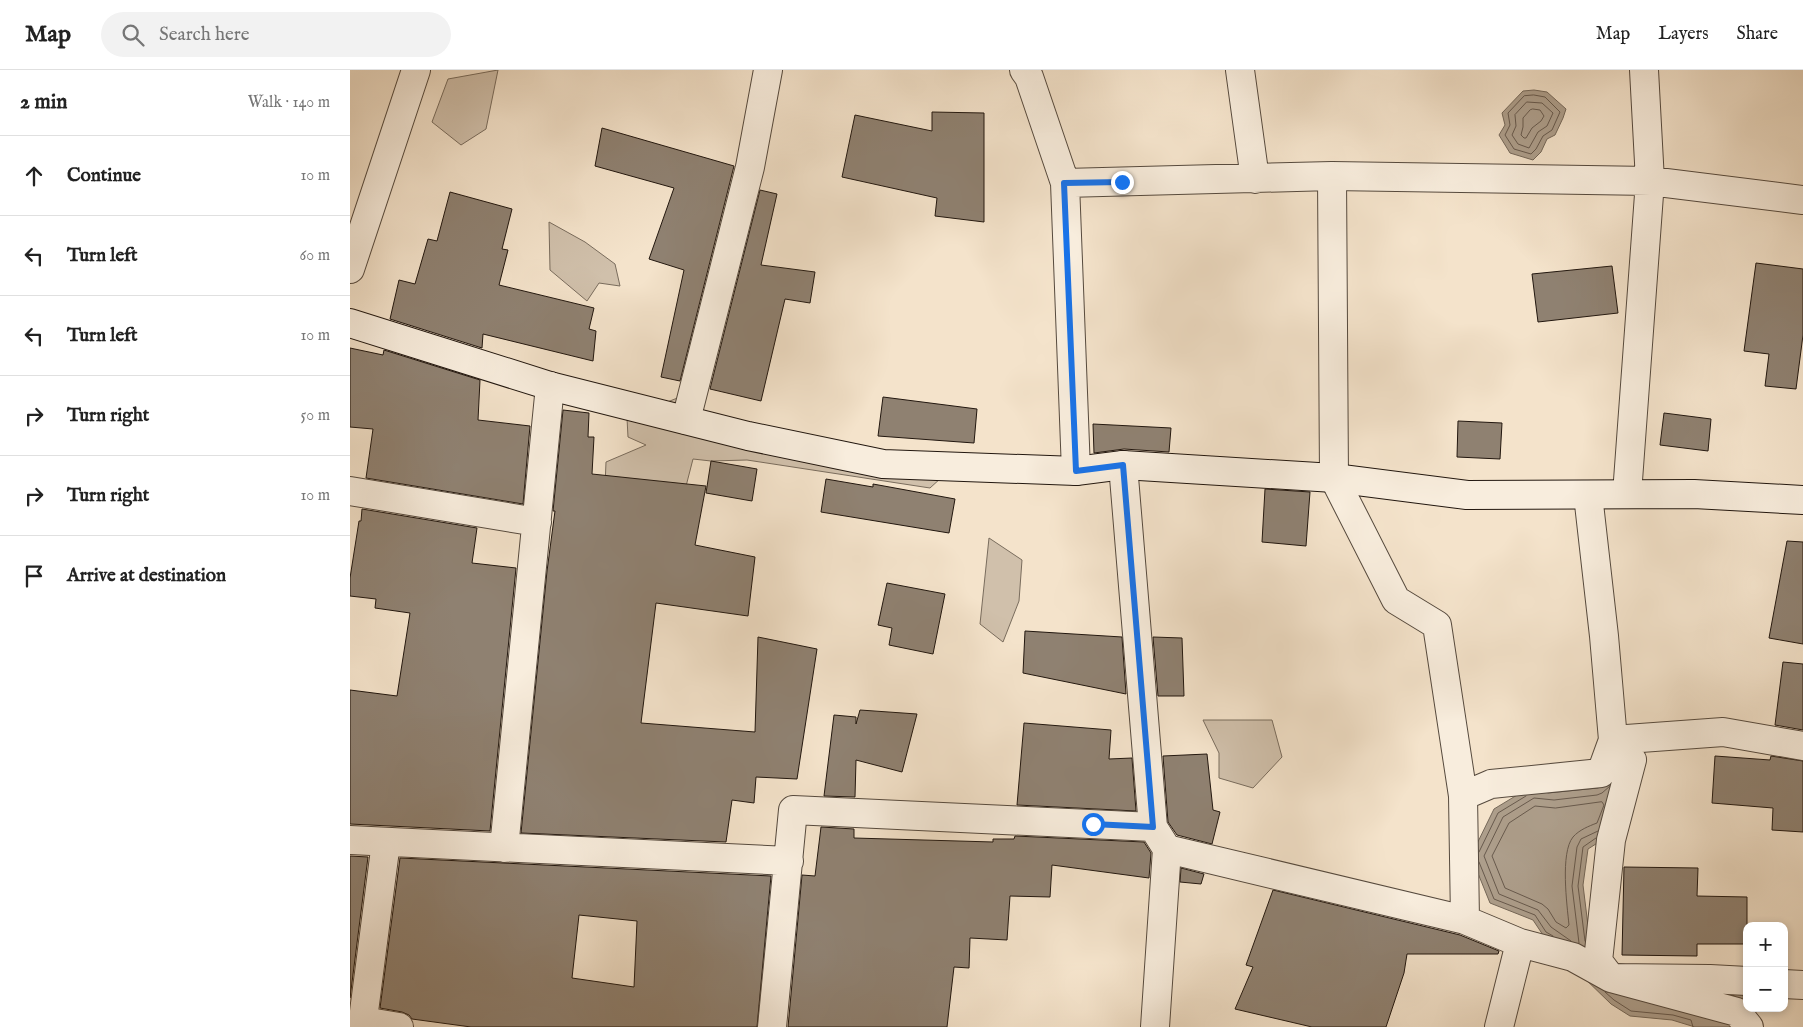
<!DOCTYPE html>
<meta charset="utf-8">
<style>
:root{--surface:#fff;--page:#f2f2f2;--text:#222;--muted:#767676;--line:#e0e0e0}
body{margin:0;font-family:"IM FELL English",serif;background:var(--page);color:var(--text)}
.controls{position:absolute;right:15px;bottom:15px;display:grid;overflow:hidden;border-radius:10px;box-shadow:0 2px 8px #0003}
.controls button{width:45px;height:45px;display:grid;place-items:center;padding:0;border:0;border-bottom:1px solid var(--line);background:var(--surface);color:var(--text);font:25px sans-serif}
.stop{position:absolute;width:15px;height:15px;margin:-11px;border:4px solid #1a73e8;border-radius:50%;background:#fff}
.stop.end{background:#1a73e8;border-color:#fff;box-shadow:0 1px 5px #0008}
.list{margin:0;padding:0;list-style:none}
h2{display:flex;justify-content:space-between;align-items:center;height:65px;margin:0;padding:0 20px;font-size:21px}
h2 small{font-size:16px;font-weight:400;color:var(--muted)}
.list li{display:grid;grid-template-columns:32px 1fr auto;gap:15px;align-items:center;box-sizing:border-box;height:80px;padding:0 20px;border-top:1px solid var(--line)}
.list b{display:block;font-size:19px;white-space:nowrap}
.list em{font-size:16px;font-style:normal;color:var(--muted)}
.icon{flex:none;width:28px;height:28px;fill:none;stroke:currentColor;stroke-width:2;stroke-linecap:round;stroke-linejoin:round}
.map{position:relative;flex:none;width:1453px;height:957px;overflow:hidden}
header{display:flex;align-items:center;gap:30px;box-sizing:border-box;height:70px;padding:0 25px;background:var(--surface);border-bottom:1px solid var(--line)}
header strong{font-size:24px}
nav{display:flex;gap:28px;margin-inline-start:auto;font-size:18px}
.search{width:350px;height:45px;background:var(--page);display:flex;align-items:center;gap:12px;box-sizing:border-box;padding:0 18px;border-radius:28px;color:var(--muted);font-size:19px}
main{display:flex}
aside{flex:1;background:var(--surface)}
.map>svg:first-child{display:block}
.green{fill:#d0c0ab;stroke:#796c5d}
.water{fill:#ad9e8b;stroke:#756859}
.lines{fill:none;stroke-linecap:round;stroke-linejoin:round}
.shore{stroke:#685a4d;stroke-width:1}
.building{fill:#8f8171;stroke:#22170f;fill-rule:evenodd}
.street-casing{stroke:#564a3e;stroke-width:30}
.secondary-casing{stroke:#22170f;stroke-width:30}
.street{stroke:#f8eddd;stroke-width:28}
.secondary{stroke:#f8eddd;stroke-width:28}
.route{stroke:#1a73e8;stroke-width:6}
</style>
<header>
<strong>Map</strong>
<div class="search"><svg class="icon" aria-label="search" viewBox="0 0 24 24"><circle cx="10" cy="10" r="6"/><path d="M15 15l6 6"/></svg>Search here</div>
<nav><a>Map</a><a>Layers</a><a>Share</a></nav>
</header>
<main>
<aside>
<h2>2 min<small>Walk · 140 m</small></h2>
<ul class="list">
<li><svg class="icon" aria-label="ahead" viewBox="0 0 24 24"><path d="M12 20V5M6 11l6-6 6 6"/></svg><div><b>Continue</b></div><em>10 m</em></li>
<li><svg class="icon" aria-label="left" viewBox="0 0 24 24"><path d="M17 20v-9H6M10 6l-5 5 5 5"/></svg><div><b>Turn left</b></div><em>60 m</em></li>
<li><svg class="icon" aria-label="left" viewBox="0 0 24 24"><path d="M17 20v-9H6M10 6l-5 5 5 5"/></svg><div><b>Turn left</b></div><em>10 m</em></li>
<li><svg class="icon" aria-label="right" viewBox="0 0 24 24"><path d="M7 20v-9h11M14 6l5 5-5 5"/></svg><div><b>Turn right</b></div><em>50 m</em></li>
<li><svg class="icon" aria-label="right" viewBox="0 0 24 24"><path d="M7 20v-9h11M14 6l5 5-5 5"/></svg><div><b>Turn right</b></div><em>10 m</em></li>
<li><svg class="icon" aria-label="arrive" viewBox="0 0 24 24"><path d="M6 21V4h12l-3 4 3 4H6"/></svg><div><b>Arrive at destination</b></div></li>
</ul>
</aside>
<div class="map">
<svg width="1453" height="957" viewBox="0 0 1453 957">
<rect width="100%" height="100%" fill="#f4e3cb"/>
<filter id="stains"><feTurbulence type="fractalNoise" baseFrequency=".004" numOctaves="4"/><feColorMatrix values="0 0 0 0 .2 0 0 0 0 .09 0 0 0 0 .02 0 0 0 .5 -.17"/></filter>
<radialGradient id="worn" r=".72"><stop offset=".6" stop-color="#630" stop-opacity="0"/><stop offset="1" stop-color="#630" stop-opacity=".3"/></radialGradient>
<path class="green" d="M148,0L136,59L111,75L82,52L98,9Z
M199,152L235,172L265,194L270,216L249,213L237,231L200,200Z
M340,323L324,346L460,378L614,387L580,418L397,390L361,391L343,389L334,424L252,488L256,392L296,375L278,367L277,348Z
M639,468L672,490L669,531L653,572L630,554Z
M853,650H922L932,687L903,718L869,708V683Z"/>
<path class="water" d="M1184,20L1197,22L1216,39L1213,48L1205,65L1197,69L1191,82L1183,90L1160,83L1149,65L1155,55L1152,43L1173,21Z
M1295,682L1261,770L1249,772L1238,779L1233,815L1240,872L1249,891L1356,905L1372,923L1393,925L1395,957H1345L1322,950L1280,946L1261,934L1227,901L1193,865L1183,850L1140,833L1121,786L1144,739L1182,716L1282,690Z"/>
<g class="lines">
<path class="shore" d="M1184,25L1195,27L1210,42L1202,60L1193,66L1186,79L1181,84L1164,79L1155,65L1160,55L1158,43L1174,26Z
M1177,32L1192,33L1203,43L1197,56L1188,62L1179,78L1168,74L1162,65L1166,56L1165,45Z
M1183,39L1190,40L1194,46L1191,51L1182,58L1176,68H1174L1171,65L1173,57V48L1180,40Z
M1198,723L1248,718
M1252,732L1254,735L1247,753C1239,756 1229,760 1223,767C1210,783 1217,835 1219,855L1216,858L1206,852L1198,839L1192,834L1155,818L1142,786L1159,753L1185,736L1205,738Z
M1129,782L1148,743L1176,726
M1129,792L1144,829L1185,845L1196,862L1203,866
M1221,871L1201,857L1188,840L1149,824L1134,786L1153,747L1184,728L1204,730L1247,725L1252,723L1260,716
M1235,871L1228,816L1233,777L1246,768
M1229,873L1222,816L1227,777L1231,769L1248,761
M1255,922L1264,930L1281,941L1323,945L1341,950L1343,957"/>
</g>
<path class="building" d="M582,42L634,43V152L585,146L587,128L492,107L505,45L582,61Z
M252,58L384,96L330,311L311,307L334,200L299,189L324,118L245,96Z
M410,120L427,124L411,195L465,202L460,233L435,229L411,331L360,319Z
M100,122L162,139L152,179L158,180L149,215L244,238L239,259L246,261L243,291L133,264L132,278L40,249L49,210L65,214L78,169L87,171Z
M1406,193L1453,199V265L1446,319L1415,316L1419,284L1394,281Z
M1262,196L1268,243L1188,252L1182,204Z
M0,278L33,285L34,280L130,310L128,350L180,356L173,434L16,408L23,359L0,357Z
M533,327L627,339L624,373L528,366Z
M213,340L239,343L238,367H244L242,404L356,416L345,475L405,487L398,546L306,533L291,653L405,662L408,567L467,579L447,709L406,707L404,733L382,730L376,772L171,763L197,501L205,441H203Z
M1314,343L1361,349L1358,381L1310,375Z
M1108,351L1152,353L1150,389L1107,387Z
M743,354L821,358L819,382L774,379L744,383Z
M361,391L407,399L402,431L356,423Z
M476,409L523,417V414L605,429L599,463L471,442Z
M915,419L960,422L956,476L912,472Z
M12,439L127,458L122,493L166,498L140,761L0,754V620L47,626L60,543L25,538L26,529L0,526V508L9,451H11Z
M1437,471L1453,472V574L1419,568Z
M537,513L595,524L583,584L539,575L542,558L528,555Z
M675,561L772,567L776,624L673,603Z
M803,567L832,568L834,626H808Z
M1433,592L1453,594V660L1425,655Z
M510,640L567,644L552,702L506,690L505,727L474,726L484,645L506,647V654Z
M674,653L761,660L759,689L782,688L786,741L667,735Z
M857,684L863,740L870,742L862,774L827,765L818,752L813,686Z
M1365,686L1420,690L1421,686L1453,691V762L1422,760L1423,738L1362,733Z
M471,757L504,759V768L643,772V769H664L665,766L794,772L801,783L799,808L702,795L700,827L660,826L657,870L620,868L619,898L604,897L597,957H438L452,805L465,806Z
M0,786L18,787L0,928Z
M50,788L421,806L407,957H121L62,949L59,945L52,942L30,938ZM229,845L287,851L284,917L222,908Z
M1274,797L1348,798L1347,826L1397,827V874H1347V886L1272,885Z
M831,798L854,804L851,814L830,812Z
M923,820L1110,865L1149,881L1148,884H1057L1054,903L1036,957H962L885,939L903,897L896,895Z"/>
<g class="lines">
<g class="street-casing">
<path id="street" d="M674,0L679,7L715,113L726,401
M890,0L905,109
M982,106L984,408L1046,530L1087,555L1113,726L1115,850
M715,113L982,106L1300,111L1453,130
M0,199L66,0
M336,350L400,97L418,0
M773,395L803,757L817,779L805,957
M0,421L187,452
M1277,424L1300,111L1294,0
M1238,425L1254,566L1263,670L1282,690L1261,770L1248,891L1261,908L1387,942L1399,957
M1113,726L1141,714L1251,703L1263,670L1373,662L1453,676
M0,770L439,791
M154,778L200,316
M817,779L1115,850L1170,873L1223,887L1261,908L1360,909L1397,911
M1434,914L1453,915
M13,951L49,957
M12,957L36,772
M422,957L443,740L803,757
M1149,957L1170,873"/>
</g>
<g class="secondary-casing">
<path id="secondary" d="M0,253L200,316L398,366L533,394L726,401L773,395L984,408L1117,425L1344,424L1453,430"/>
</g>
<use href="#street" class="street"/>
<use href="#secondary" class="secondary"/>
</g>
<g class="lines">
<path class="route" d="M743,754L803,757L773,395L726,401L714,113L772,112"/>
</g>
<rect width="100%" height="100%" filter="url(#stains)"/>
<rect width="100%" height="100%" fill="url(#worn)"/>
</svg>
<div class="controls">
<button>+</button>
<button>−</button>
</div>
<div class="stop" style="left:743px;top:754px"></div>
<div class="stop end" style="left:772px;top:112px"></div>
</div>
</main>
